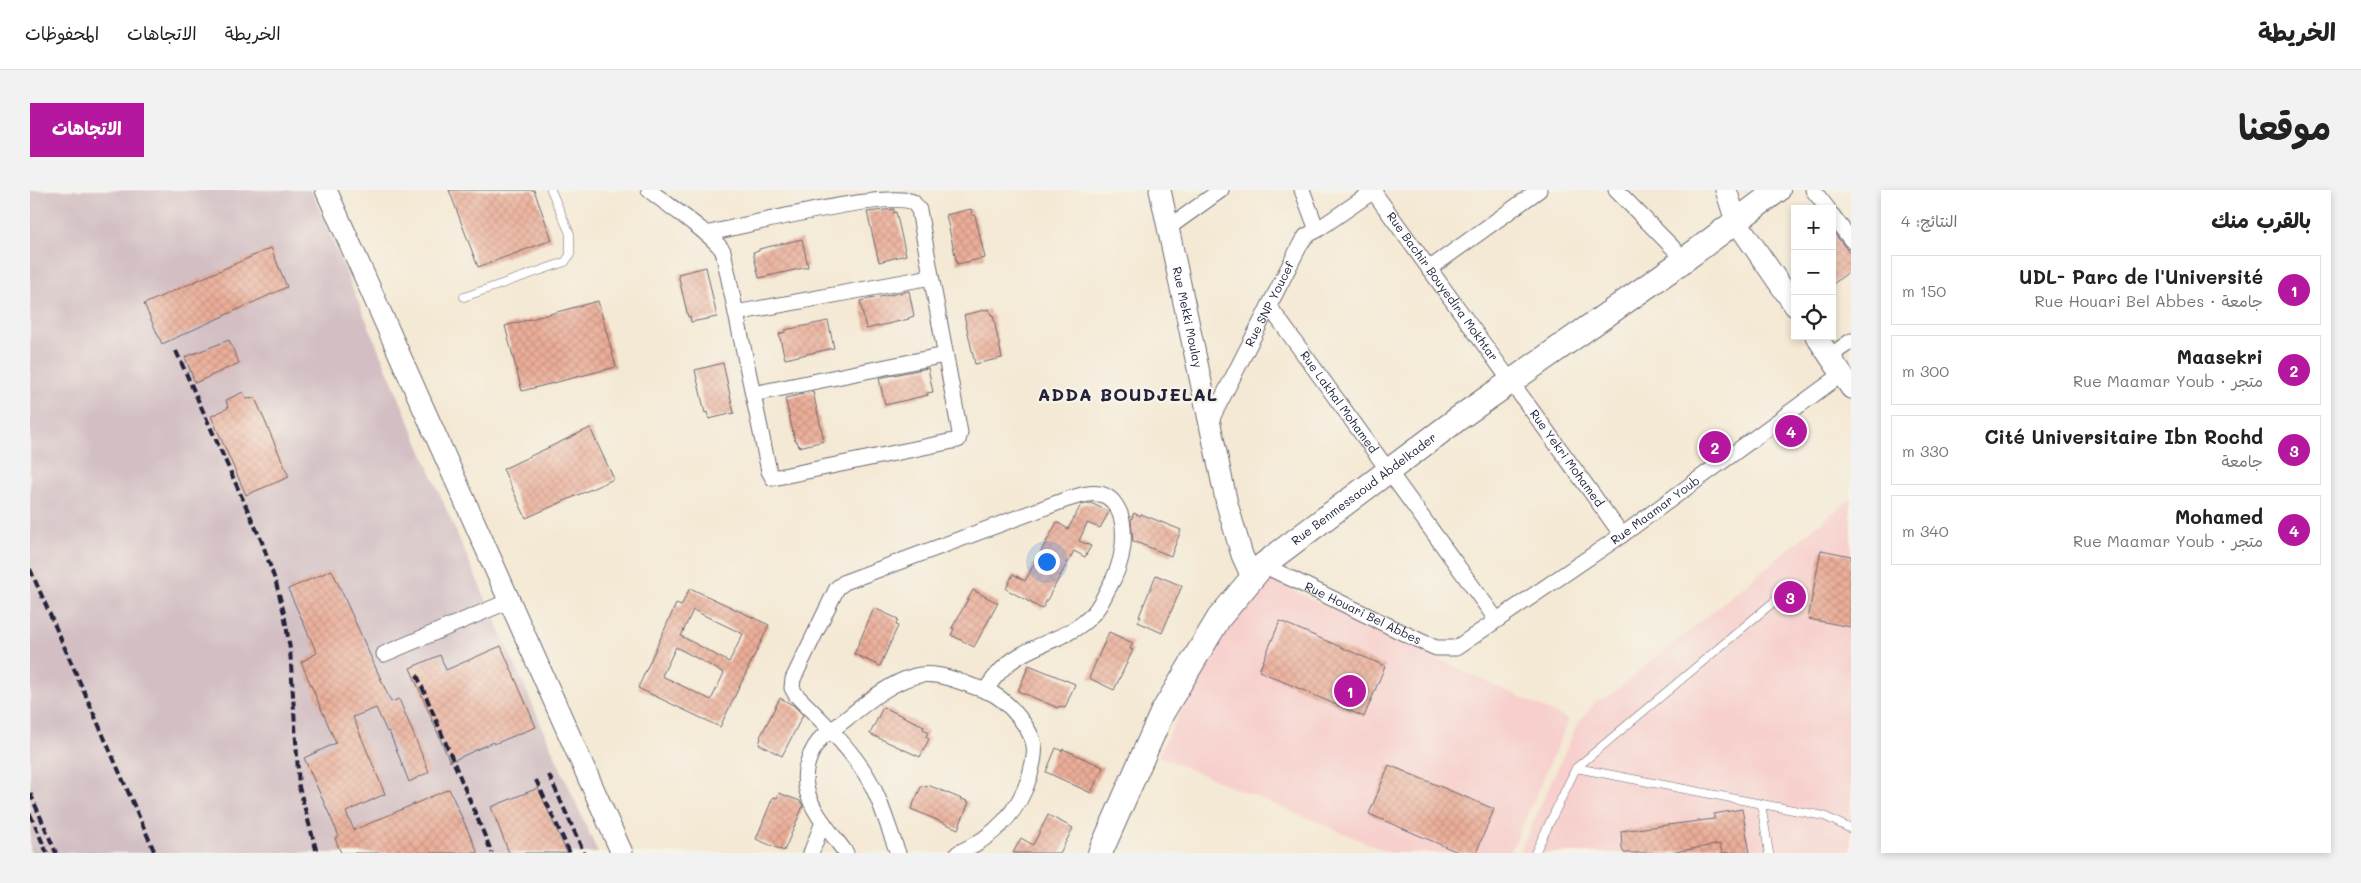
<!DOCTYPE html>
<html lang="ar">
<meta charset="utf-8">
<style>
:root{--surface:#fff;--page:#f2f2f2;--text:#222;--muted:#767676;--line:#e0e0e0;--accent:#b5179e}
body{margin:0;font-family:Mali,"Playpen Sans Arabic",sans-serif;background:var(--page);color:var(--text);direction:rtl}
.controls{position:absolute;right:15px;top:15px;display:grid;overflow:hidden;border-radius:0px;box-shadow:0 2px 8px #0003}
.controls button{width:45px;height:45px;display:grid;place-items:center;padding:0;border:0;border-bottom:1px solid var(--line);background:var(--surface);color:var(--text);font:25px sans-serif}
.you{position:absolute;left:1016px;top:371px;width:18px;height:18px;margin:-12px;border:4px solid #fff;border-radius:50%;background:#1a73e8;box-shadow:0 0 0 8px #1a73e833}
.badge{display:grid;place-items:center;width:32px;height:32px;border-radius:50%;background:var(--accent);color:#fff;font-size:16px;font-weight:700}
.pin{position:absolute;translate:-50% -50%;border:2px solid #fff;box-shadow:0 1px 5px #0006}
.list{margin:0;padding:0;list-style:none}
h2{display:flex;justify-content:space-between;align-items:center;height:65px;margin:0;padding:0 20px;font-size:21px}
h2 small{font-size:16px;font-weight:400;color:var(--muted)}
.list li{display:grid;grid-template-columns:32px 1fr auto;gap:15px;align-items:center;box-sizing:border-box;height:70px;margin:0 10px 10px;padding:0 10px;border:1px solid var(--line);border-radius:0px}
.list b{display:block;font-size:19px;white-space:nowrap}
.list p{margin:0;font-size:16px;white-space:nowrap;color:var(--muted)}
.list em{font-size:16px;font-style:normal;color:var(--muted)}
.icon{flex:none;width:28px;height:28px;fill:none;stroke:currentColor;stroke-width:2;stroke-linecap:round;stroke-linejoin:round}
.map{position:relative;flex:none;width:1821px;height:663px;overflow:hidden;direction:ltr;border-radius:0px}
header{display:flex;align-items:center;gap:30px;box-sizing:border-box;height:70px;padding:0 25px;background:var(--surface);border-bottom:1px solid var(--line)}
header strong{font-size:24px}
nav{display:flex;gap:28px;margin-inline-start:auto;font-size:18px}
.intro{display:flex;align-items:center;justify-content:space-between;box-sizing:border-box;height:120px;padding:0 30px}
h1{margin:0;font-size:35px}
.button{padding:12px 22px;border-radius:0px;background:var(--accent);color:#fff;font-size:18px;font-weight:700}
main{display:flex;gap:30px;padding:0 30px}
aside{flex:1;background:var(--surface);border-radius:0px;box-shadow:0 2px 8px #0003}
.map>svg:first-child{display:block}
.built{fill:#f7d0cd}
.industrial{fill:#d2bec3}
.building{fill:url(#building-cross-hatch);fill-rule:evenodd}
.lines{fill:none;stroke-linecap:round;stroke-linejoin:round}
.lane-casing{stroke:#6c6871;stroke-width:9}
.street-casing{stroke:#6c6871;stroke-width:17}
.secondary-casing{stroke:#6c6871;stroke-width:23}
.primary-casing{stroke:#6c6871;stroke-width:26}
.lane{stroke:#fff;stroke-width:8}
.street{stroke:#fff;stroke-width:15}
.secondary{stroke:#fff;stroke-width:21}
.primary{stroke:#fff;stroke-width:24}
.rail{stroke:#22223b;stroke-width:4;stroke-dasharray:8 4;stroke-linecap:butt}
.labels{text-anchor:middle;stroke-width:5;stroke-linejoin:round;paint-order:stroke}
.street-label{font-size:12px;fill:#22223b;stroke:#f7f3e8}
.district-label{font-size:18px;font-weight:bold;letter-spacing:1px;fill:#22223b;stroke:#f7f3e8}
</style>
<header>
<strong>الخريطة</strong>
<nav><a>الخريطة</a><a>الاتجاهات</a><a>المحفوظات</a></nav>
</header>
<div class="intro"><h1>موقعنا</h1><a class="button">الاتجاهات</a></div>
<main>
<aside>
<h2>بالقرب منك<small>النتائج: 4</small></h2>
<ul class="list">
<li><span class="badge">1</span><div><b>UDL- Parc de l'Université</b><p>جامعة · Rue Houari Bel Abbes</p></div><em>150 m</em></li>
<li><span class="badge">2</span><div><b>Maasekri</b><p>متجر · Rue Maamar Youb</p></div><em>300 m</em></li>
<li><span class="badge">3</span><div><b>Cité Universitaire Ibn Rochd</b><p>جامعة</p></div><em>330 m</em></li>
<li><span class="badge">4</span><div><b>Mohamed</b><p>متجر · Rue Maamar Youb</p></div><em>340 m</em></li>
</ul>
</aside>
<div class="map">
<svg width="1821" height="663" viewBox="0 0 1821 663">
<defs>
<pattern id="building-cross-hatch" width="8" height="8" patternUnits="userSpaceOnUse" patternTransform="scale(1.25)"><rect width="8" height="8" fill="#ebad98"/><path d="M0 0l8 8M0 8l8-8" fill="none" stroke="#c99584"/></pattern>
</defs>
<rect width="100%" height="100%" fill="#f7f3e8"/>
<filter id="ink" filterUnits="userSpaceOnUse"><feTurbulence type="fractalNoise" baseFrequency=".02" numOctaves="2"/><feDisplacementMap in="SourceGraphic" scale="10" xChannelSelector="R" yChannelSelector="G"/><feConvolveMatrix kernelMatrix="1 2 1 2 8 2 1 2 1" color-interpolation-filters="sRGB"/></filter>
<filter id="wash" filterUnits="userSpaceOnUse"><feTurbulence type="fractalNoise" baseFrequency=".0096" numOctaves="4" result="noise"/><feDisplacementMap in="SourceGraphic" scale="20" xChannelSelector="R" yChannelSelector="G"/><feGaussianBlur stdDeviation="1.12" result="paint"/><feColorMatrix in="noise" values="0 0 0 0 0 0 0 0 0 0 0 0 0 0 0 0 0 1.4 0 .05"/><feComposite in="paint" operator="in"/></filter>
<g filter="url(#wash)">
<rect width="100%" height="100%" fill="#f4e9d4"/>
<path class="built" d="M1821,308V663H1489L1547,535L1566,511L1578,507Z
M1236,388L1539,530L1480,663H1361L1128,566L1176,472Z"/>
<path class="industrial" d="M0,0H281L423,335L568,663H0Z"/>
<g id="blocks">
<path class="building" d="M419,0H504L522,50L448,77Z
M864,19V23L866,22L876,65L849,72L837,22Z
M941,19L943,26L945,25L955,68L927,74L916,25Z
M1802,41L1821,64V80L1802,95Z
M772,49L778,77L729,88L723,62L729,61V59Z
M241,58L257,97L132,154L114,114Z
M676,77L687,127L661,132L660,126L658,127L648,84Z
M879,101L884,126L878,128L879,129L836,139L830,111Z
M568,111L586,177L492,201L475,136Z
M959,119L961,125H963L972,168L945,174L934,125Z
M798,131L804,158L755,169L749,144L755,142V140Z
M199,150L209,173L165,193L155,167Z
M693,173L704,223L679,229L677,222L675,223L665,180Z
M898,178L903,202L897,203L898,205L855,215L849,188Z
M213,202L216,209L225,208L259,287L216,305L181,226L198,218L196,210Z
M783,202L794,251L769,257L767,251H765L755,208Z
M560,238L584,289L496,328L473,279Z
M1061,313L1079,322L1070,338L1057,333L1049,351L1061,356L1055,367L1044,361L1012,419L976,399L983,384L995,391L1027,332L1038,339L1051,315Z
M1104,323L1110,326L1111,324L1151,340L1141,366L1103,351L1101,330Z
M1791,360L1821,366V437L1778,429Z
M302,380L361,512L369,509L399,582L379,592L359,541L357,542L346,518L323,527L355,604L316,622L324,640L419,599L448,663H311L305,648L309,646L274,568L306,553L271,472L287,463L258,399Z
M1126,385L1152,396L1132,443L1108,432L1111,427L1109,426Z
M660,398L739,435L690,537L608,498L646,414L651,416ZM663,420L713,444L699,472L651,446ZM646,457L694,483L681,510L632,486Z
M943,400L968,413L944,457L921,445L924,439L922,438Z
M844,418L868,429L866,435L868,436L850,476L824,464Z
M1250,431L1355,476L1334,527L1229,481Z
M1079,442L1103,453L1100,459L1103,460L1084,500L1059,488Z
M471,456L506,537L464,554L463,552L420,572L380,478L410,465L416,480Z
M999,475L1045,494L1035,518L1029,516L1028,518L988,501Z
M750,508L763,515L773,525L752,566L729,554L731,548L730,547Z
M853,517L894,536L893,539L898,542L896,547L899,549L890,567L840,544Z
M1026,558L1032,561L1033,559L1073,577L1061,603L1016,582Z
M1359,575L1464,619L1446,663H1430L1339,624Z
M892,595L897,597L898,595L939,612L928,639L881,619Z
M508,598L537,663H479L461,617Z
M749,603L770,611L773,616L754,661L726,649L743,607L747,608Z
M1712,619L1720,663H1692L1690,654L1639,663H1594L1592,659L1591,641L1684,629V624Z
M1018,625L1043,638L1030,663H983L991,648L1003,655Z"/>
</g>
</g>
<g filter="url(#ink)">
<use href="#blocks" fill-opacity="0" stroke="#6c6871" stroke-width="1"/>
<g class="lines">
<g class="lane-casing">
<path id="lane" d="M434,107L535,72L540,65V44L521,0
M1546,578L1794,626L1821,639
M1731,614L1739,663
M1505,663L1546,578L1747,409"/>
</g>
<g class="street-casing">
<g id="street">
<path d="M619,0C637,15 681,43 693,61L739,281L743,288L928,250L930,243L889,20L883,12C857,0 712,36 676,44"/>
<path d="M1586,0L1655,70"/>
<path d="M1783,0L1798,19"/>
<path id="s1" d="M1343,1L1592,345"/>
<path d="M1802,25L1821,50"/>
<path d="M1138,38L1191,0"/>
<path d="M1287,40L1345,0"/>
<path d="M1399,79L1509,0"/>
<path id="s2" d="M1239,116L1466,429"/>
<path d="M706,123L901,87"/>
<path d="M1800,166L1821,151"/>
<path d="M723,204L915,165"/>
<path id="s3" d="M1180,232L1271,53L1276,46L1287,40L1272,0"/>
<path id="s4" d="M1233,375L1388,450L1406,458H1426L1592,345L1812,184"/>
<path d="M354,464L479,411"/>
<path d="M781,663L793,632"/>
<path d="M816,663C788,625 755,594 791,548C821,528 849,496 885,486C902,481 922,489 937,494C946,498 957,500 965,505C980,514 1001,539 1004,555C1006,565 1002,576 1000,585C989,622 963,648 928,663"/>
<path d="M868,663C857,635 849,602 831,577C813,551 789,528 766,505L762,498L763,489L807,398L815,392L1035,310C1051,305 1072,297 1084,313C1094,326 1094,341 1093,356C1091,372 1086,386 1078,399C1073,409 1068,420 1059,428C1039,447 1012,452 989,466C975,474 964,487 955,501"/>
</g>
</g>
<g class="secondary-casing">
<g id="secondary">
<path d="M296,0L592,663"/>
<path id="s5" d="M1130,0L1197,314L1212,365L1222,387"/>
<path d="M1696,0L1706,31L1765,116"/>
<path d="M1786,146L1821,198"/>
</g>
</g>
<g class="primary-casing">
<g id="primary">
<path id="s6" d="M1070,663L1132,523L1189,428L1233,375L1429,228L1646,76L1748,0"/>
</g>
</g>
<use href="#lane" class="lane"/>
<use href="#street" class="street"/>
<use href="#secondary" class="secondary"/>
<use href="#primary" class="primary"/>
<path class="rail" d="M146,161L232,352L246,393L254,423L260,459L269,597L287,663
M0,379L125,663
M387,485L462,663
M519,585L554,663
M506,590L540,663
M0,603L26,663
M0,624L17,663"/>
</g>
</g>
<g class="labels">
<g class="street-label">
<text dy="4" stroke="none"><textPath href="#s1" startOffset="118">Rue Bachir Bouyedira Mokhtar</textPath></text>
<text dy="4" stroke="none"><textPath href="#s3" startOffset="132">Rue SNP Youcef</textPath></text>
<text dy="4" stroke="none"><textPath href="#s5" startOffset="130">Rue Mekki Moulay</textPath></text>
<text dy="4" stroke="none"><textPath href="#s2" startOffset="119">Rue Lakhal Mohamed</textPath></text>
<text dy="4" stroke="none"><textPath href="#s1" startOffset="330">Rue Yekri Mohamed</textPath></text>
<text dy="4" stroke="none"><textPath href="#s6" startOffset="459">Rue Benmessaoud Abdelkader</textPath></text>
<text dy="4" stroke="none"><textPath href="#s4" startOffset="454">Rue Maamar Youb</textPath></text>
<text dy="4" stroke="none"><textPath href="#s4" startOffset="111">Rue Houari Bel Abbes</textPath></text>
</g>
<g class="district-label">
<text x="1098" y="211">ADDA BOUDJELAL</text>
</g>
</g>
</svg>
<div class="controls">
<button>+</button>
<button>−</button>
<button><svg class="icon" aria-label="locate" viewBox="0 0 24 24"><circle cx="12" cy="12" r="6"/><path d="M12 2v4M12 18v4M2 12h4M18 12h4"/></svg></button>
</div>
<div class="you"></div>
<div class="pin badge" style="left:1320px;top:501px">1</div>
<div class="pin badge" style="left:1685px;top:257px">2</div>
<div class="pin badge" style="left:1760px;top:407px">3</div>
<div class="pin badge" style="left:1761px;top:241px">4</div>
</div>
</main>
